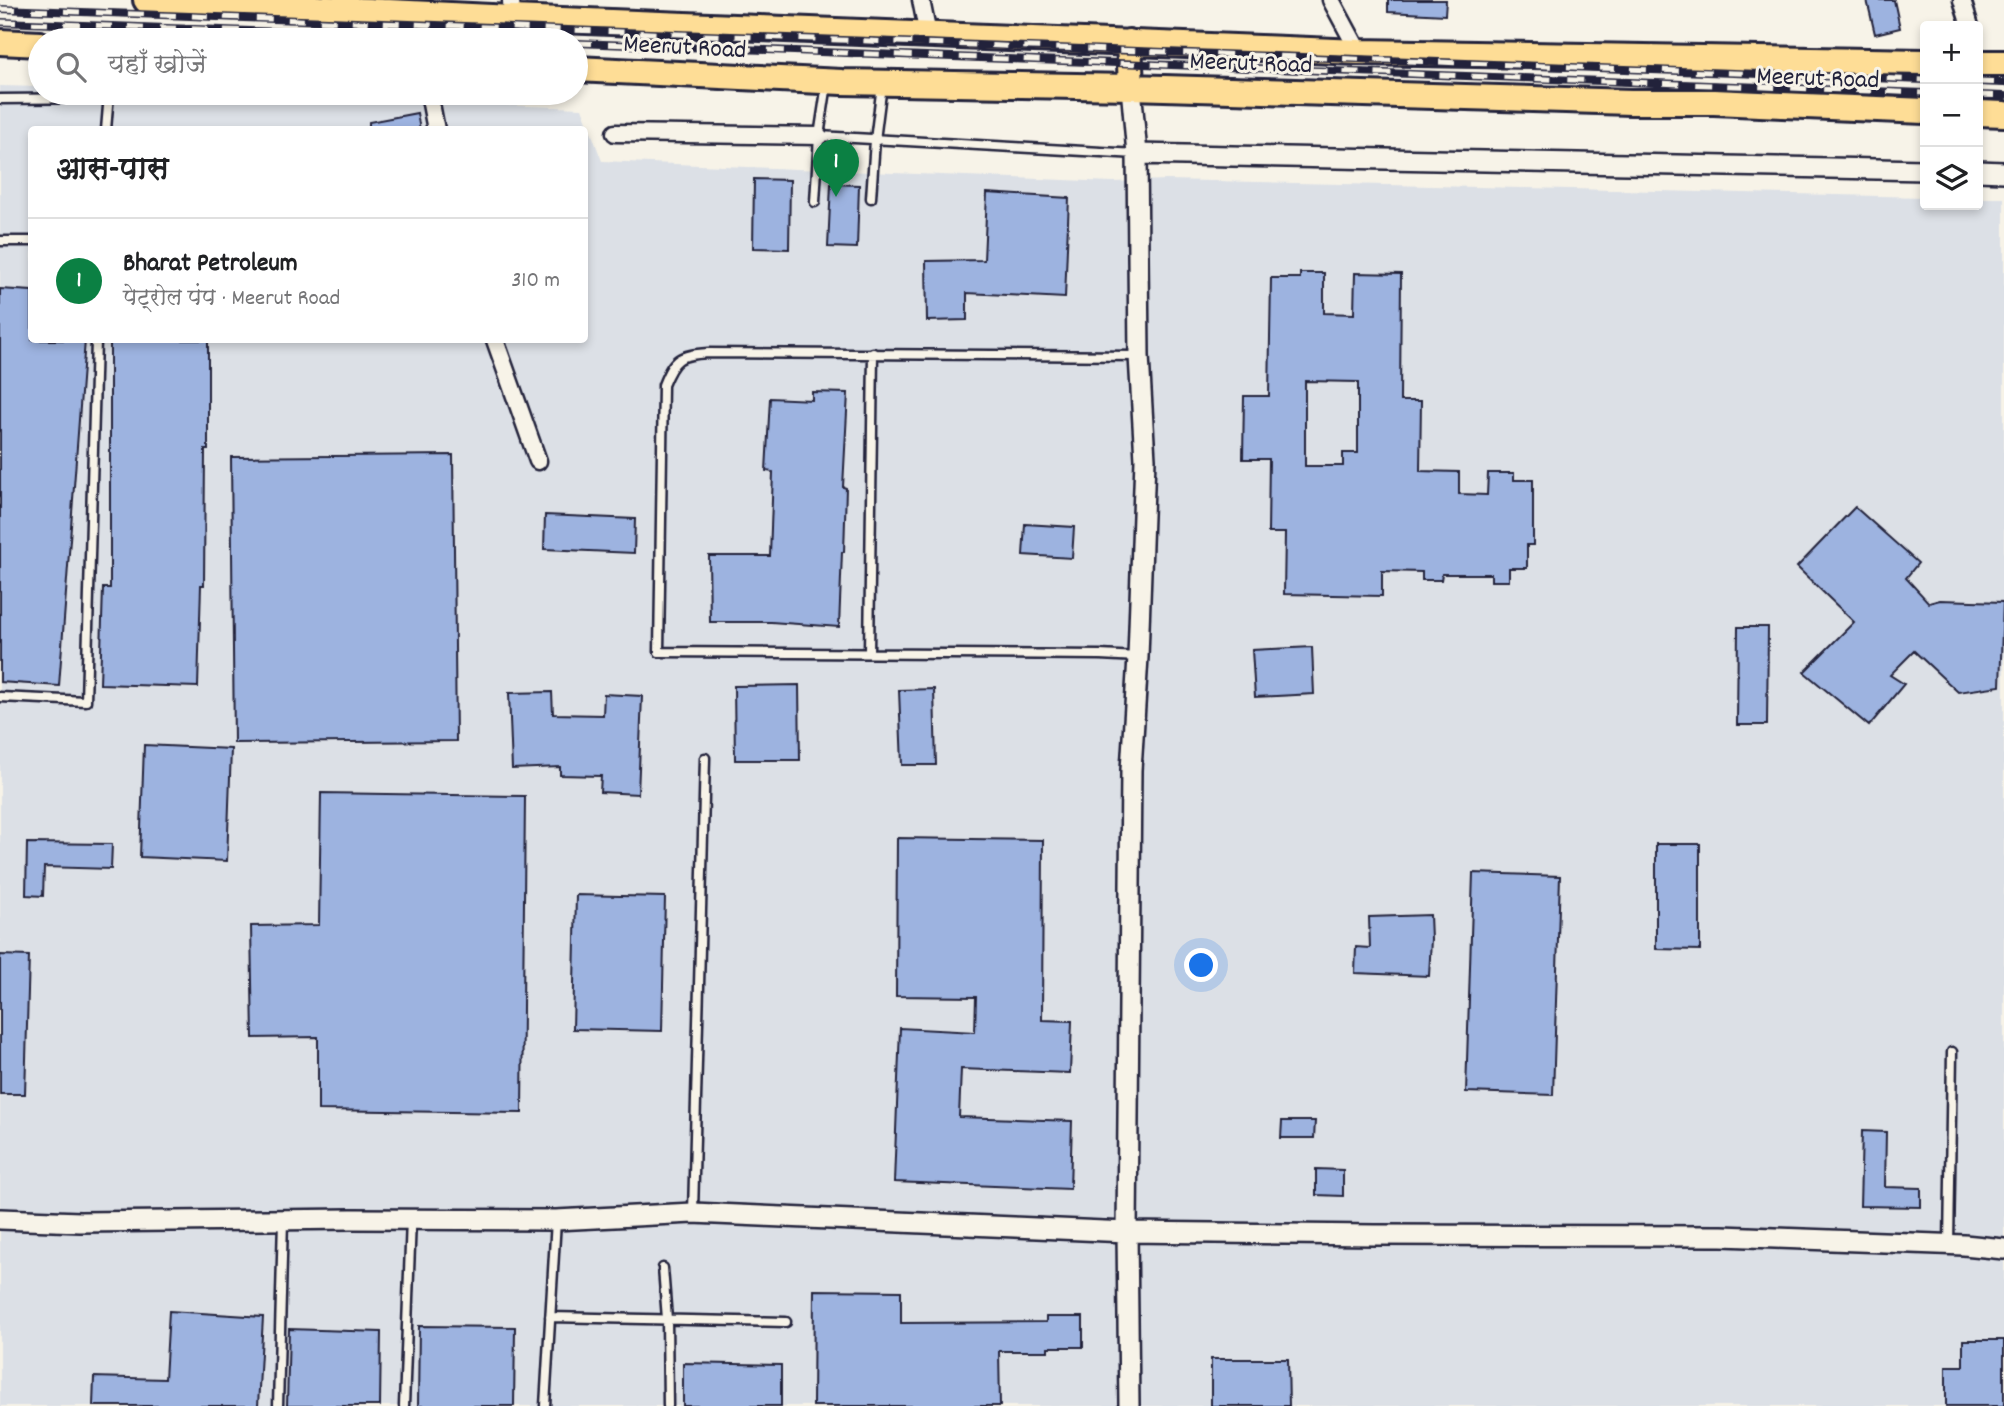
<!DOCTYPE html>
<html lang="hi">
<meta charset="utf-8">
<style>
:root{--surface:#fff;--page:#f6f6f6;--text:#202124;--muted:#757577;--line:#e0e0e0;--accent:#0b8043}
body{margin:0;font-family:Dekko,"Playpen Sans Deva",sans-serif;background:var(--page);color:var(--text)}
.controls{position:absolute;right:21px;top:21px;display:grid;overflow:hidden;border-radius:7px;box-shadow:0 4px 10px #0003}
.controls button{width:63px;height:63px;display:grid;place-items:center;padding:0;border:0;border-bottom:2px solid var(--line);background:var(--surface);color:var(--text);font:35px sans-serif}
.you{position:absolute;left:1202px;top:966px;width:24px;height:24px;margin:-18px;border:5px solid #fff;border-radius:50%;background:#1a73e8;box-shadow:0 0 0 10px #1a73e833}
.badge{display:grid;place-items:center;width:46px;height:46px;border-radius:50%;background:var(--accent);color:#fff;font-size:23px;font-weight:700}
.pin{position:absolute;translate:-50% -58px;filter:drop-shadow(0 2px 4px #0008)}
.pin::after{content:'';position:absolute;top:37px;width:24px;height:21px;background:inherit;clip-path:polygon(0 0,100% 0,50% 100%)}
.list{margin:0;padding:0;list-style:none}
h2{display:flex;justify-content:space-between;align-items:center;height:91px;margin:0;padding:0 28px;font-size:30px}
h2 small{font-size:23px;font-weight:400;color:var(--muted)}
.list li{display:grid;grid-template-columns:46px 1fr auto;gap:21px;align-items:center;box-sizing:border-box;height:126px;padding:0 28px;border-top:2px solid var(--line)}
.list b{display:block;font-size:26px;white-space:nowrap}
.list p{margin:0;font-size:23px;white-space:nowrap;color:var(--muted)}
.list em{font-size:23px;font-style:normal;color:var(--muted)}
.icon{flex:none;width:38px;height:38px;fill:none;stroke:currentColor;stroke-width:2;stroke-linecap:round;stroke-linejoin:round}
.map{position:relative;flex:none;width:2004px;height:1406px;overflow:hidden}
.search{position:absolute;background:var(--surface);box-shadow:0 4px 10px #0003;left:28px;top:28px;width:560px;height:77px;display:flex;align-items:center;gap:18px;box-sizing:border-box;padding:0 24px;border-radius:38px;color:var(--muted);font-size:26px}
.panel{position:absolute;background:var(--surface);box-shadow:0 4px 10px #0003;left:28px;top:126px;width:560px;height:217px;border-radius:7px}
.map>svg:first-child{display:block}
.built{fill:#dce0e6;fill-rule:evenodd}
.building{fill:#9db3e0;stroke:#22223b;stroke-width:2;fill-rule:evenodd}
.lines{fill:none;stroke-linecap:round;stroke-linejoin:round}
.service-casing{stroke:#22223b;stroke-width:13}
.minor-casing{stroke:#22223b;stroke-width:21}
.tertiary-casing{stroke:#22223b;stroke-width:24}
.primary-casing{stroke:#22223b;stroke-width:30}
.service{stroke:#f7f3e8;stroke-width:8}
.minor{stroke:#f7f3e8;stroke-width:16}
.tertiary{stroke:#f7f3e8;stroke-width:19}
.primary{stroke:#fedd96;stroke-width:24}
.rail-casing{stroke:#22223b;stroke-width:8}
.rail{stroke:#f7f3e8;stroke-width:5;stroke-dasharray:16;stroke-linecap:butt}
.labels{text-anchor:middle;stroke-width:6;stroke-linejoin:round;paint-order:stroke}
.street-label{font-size:26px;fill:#22223b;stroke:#f7f3e8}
</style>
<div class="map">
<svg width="2004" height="1406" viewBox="0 0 2004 1406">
<rect width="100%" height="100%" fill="#f7f3e8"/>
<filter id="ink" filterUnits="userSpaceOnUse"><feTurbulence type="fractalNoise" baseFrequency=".0143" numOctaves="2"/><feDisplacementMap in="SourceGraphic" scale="14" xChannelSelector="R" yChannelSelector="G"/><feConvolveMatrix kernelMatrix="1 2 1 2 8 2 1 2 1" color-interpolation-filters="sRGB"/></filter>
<g filter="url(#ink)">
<path class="built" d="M0,86L40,87V93H184L582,108L602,161L1113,182L1167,180L1925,197V205H1978V198H2004V1406H0ZM32,130H584V340H32Z"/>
<path class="building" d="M1388,0H1446L1445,15L1388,12Z
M1867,0H1894L1900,28L1875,34Z
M417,113L420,130H369V122Z
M754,179L790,180L789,249L753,248Z
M831,184L859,185L857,248L828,247Z
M987,193L1069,198L1065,298L967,293V320L927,321L926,261L984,260Z
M1300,273H1324V313L1354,314L1355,273L1401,274L1400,401H1421L1420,471L1459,472V494L1487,495L1488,473H1514V480H1533V545H1527V568H1509V581H1491V574H1442L1441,580H1422V572L1382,571V596L1284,594L1285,533H1268L1269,459H1243L1244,396H1269L1271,278H1300ZM1305,381L1358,382V453H1343V466H1305Z
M0,289L32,291V340H85L59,686L0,682Z
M110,340H208V450H205L204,585H201L198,687L100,684L103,588H110Z
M812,392L848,393L843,487L846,488L844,552H842L839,627L771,622H710L709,556H770L773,472L766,471L770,398L812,400Z
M453,455L456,741L234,743L231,457Z
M1855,507L1918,563L1906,578L1929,603L1940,600L2003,602L2000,686L1958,692L1914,651L1890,675L1904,684L1869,726L1804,672L1854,622L1797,567Z
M545,515L635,519L634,553L544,549Z
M1025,524L1074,527L1072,558L1023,555Z
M1738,627H1768L1767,725H1737Z
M1312,647L1314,694L1255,697L1252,650Z
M799,685L800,760H735L734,686Z
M934,689L936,765H902L899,690Z
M552,692L553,714L603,715L604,694L642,696L638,794L600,792L601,776L560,775V767L512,769L509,693Z
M144,745L231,749L227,861L140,857Z
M321,793L525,796L522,1113L318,1110V1037L253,1038L251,926L319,925Z
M897,838L1043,840L1042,1020L1072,1021L1070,1073L961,1069L959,1117L1072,1121L1070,1189L894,1182L900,1028L975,1032L976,997L896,996Z
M27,843L112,844L111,869L44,867L43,896L26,895Z
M1656,844H1700V950L1656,949Z
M1473,873L1560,876L1553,1095L1466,1092Z
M576,895L665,897L662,1031L573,1029Z
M1430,915L1431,939L1429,976L1355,973L1356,947L1370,948L1369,917Z
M0,955L29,956L25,1094H0Z
M1282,1121H1315L1314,1138H1281Z
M1862,1131L1886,1132L1885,1187L1921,1188V1207L1860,1206Z
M1316,1169L1343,1170V1196L1316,1195Z
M814,1290L901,1291V1323L1046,1322V1317H1083V1347H1048V1351H999L1000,1406H813Z
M169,1311L263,1317L258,1406H93L94,1377L165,1379Z
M419,1326L515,1327L514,1406H418Z
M289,1329L381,1332L380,1406H287Z
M1963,1340H2004V1406H1946V1366H1963Z
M1211,1359H1288L1289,1406H1211Z
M683,1363L781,1365V1406H683Z"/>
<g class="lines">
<g class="service-casing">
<path id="service" d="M0,99L108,98
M106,130L109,94
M819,136L1137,154
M871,198L875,140L882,85
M815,202L819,136L827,84
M0,241H32
M869,653L873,353
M1138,657L1100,655L659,652L663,385C674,358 679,355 708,353L1139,356
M0,697L86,701L96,340
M693,1213L705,758
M1949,1245L1952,1052
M663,1268L667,1319L668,1406
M550,1317L786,1322
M278,1406L283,1220
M404,1406L411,1219
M545,1406L556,1220"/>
</g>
<g class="minor-casing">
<path id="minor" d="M511,0L512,18
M921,0L928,35
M1331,0L1359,52
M1962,0L1970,26
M429,93L436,130
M615,133L819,136
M495,340L538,461"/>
</g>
<g class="tertiary-casing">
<path id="tertiary" d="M1137,154L1925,170
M1978,171L2004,172
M0,1219L80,1222L351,1219L556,1220L693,1213L1127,1232L1375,1235L1722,1236L1964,1245L2004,1249
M1129,1406L1127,1232L1131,770L1138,657L1145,459L1139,356L1137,154L1131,87"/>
</g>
<g class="primary-casing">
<path id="primary" d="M146,0L512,18L1359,52L1925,62
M0,42L40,44
M1129,42L1131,87
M1978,63H2004
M576,69L842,82L1131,87L1631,102H1714L1925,111
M1978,113L2004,114"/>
</g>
<use href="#service" class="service"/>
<use href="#minor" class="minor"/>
<use href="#tertiary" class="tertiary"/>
<use href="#primary" class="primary"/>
<g class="rail-casing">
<path id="rail" d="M0,9L1925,80
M0,22L504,40
M576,43L1925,93
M1978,82L2004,83
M1978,95L2004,96"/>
</g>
<use href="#rail" class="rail"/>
</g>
</g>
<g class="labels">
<g class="street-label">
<text transform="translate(685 45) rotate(3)" y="9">Meerut Road</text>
<text transform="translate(1251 61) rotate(2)" y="9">Meerut Road</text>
<text transform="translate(1818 76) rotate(2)" y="9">Meerut Road</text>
</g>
</g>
</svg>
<div class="controls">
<button>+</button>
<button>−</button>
<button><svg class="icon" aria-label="layers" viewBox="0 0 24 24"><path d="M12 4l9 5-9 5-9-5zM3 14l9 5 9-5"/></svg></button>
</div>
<div class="you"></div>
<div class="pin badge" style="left:836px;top:197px">1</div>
<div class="search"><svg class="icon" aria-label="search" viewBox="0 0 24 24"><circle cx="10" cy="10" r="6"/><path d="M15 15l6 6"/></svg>यहाँ खोजें</div>
<section class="panel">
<h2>आस-पास<small></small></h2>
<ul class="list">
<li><span class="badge">1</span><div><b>Bharat Petroleum</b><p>पेट्रोल पंप · Meerut Road</p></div><em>310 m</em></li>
</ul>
</section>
</div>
